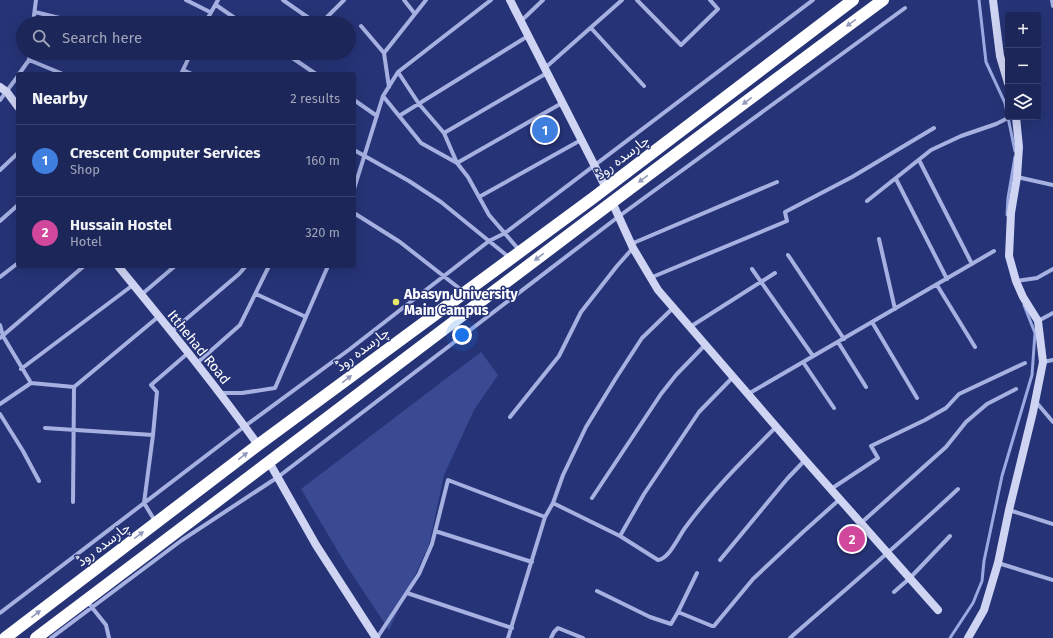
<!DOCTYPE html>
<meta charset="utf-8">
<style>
:root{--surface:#1c2658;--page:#252e5e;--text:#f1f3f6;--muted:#a0a5ba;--line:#3a436e;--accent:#8c9099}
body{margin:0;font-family:"Fira Sans","Noto Sans Arabic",sans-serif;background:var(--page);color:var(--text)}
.controls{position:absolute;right:12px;top:12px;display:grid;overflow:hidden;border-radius:4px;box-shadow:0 4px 16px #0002}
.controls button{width:36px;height:36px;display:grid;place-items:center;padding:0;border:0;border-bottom:1px solid var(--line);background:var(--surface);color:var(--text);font:20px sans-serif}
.you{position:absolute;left:462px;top:335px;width:14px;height:14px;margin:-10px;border:3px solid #fff;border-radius:50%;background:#1a73e8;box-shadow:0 0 0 6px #1a73e833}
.badge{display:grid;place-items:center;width:26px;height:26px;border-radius:50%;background:var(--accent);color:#fff;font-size:13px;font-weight:700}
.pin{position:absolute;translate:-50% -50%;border:2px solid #fff;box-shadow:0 1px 4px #0006}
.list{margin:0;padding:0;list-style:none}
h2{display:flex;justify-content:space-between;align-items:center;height:52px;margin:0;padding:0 16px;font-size:17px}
h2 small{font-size:13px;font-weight:400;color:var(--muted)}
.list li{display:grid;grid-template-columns:26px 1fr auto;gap:12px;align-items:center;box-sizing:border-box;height:72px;padding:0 16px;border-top:1px solid var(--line)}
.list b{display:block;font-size:15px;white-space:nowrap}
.list p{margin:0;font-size:13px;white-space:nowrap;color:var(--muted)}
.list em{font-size:13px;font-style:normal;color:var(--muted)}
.icon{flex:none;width:22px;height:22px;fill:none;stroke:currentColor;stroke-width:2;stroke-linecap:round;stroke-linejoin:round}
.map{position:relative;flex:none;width:1053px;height:638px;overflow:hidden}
.search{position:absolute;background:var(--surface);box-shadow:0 4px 16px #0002;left:16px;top:16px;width:340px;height:44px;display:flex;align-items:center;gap:10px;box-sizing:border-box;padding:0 14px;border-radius:22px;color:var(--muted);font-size:15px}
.panel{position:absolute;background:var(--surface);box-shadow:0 4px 16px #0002;left:16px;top:72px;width:340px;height:196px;border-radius:4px}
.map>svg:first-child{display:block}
.green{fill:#394a93}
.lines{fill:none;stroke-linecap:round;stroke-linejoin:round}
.stream{stroke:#9ba9e3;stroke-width:3}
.street{stroke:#a6b1e2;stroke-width:4}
.secondary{stroke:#cfd4f3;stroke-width:8}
.highway{stroke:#fff;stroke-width:12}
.oneway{fill:#9299ba}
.poi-dot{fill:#ebe96c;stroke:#263376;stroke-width:1.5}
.labels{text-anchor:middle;stroke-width:3;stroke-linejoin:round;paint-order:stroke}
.street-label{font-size:14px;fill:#fff;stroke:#263376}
.poi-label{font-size:14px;font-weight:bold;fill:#fff;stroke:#263376;text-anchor:start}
</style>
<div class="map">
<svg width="1053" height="638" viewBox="0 0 1053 638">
<rect width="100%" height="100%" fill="#263376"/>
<path class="green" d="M481,352L498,375L474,410L444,475L429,545L389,630L346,565L301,489Z"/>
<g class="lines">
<path class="stream" d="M979,0L986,62L1005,103L1015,151
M1007,215L1008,198L1015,157
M950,638L973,603L982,581L984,561L1002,476L1032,375L1035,333L1024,305"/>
<path class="street" d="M186,0L210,12
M283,0L316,23
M404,0L415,14
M637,0L681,45L718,9L710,0
M1052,0L1053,6
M216,5L242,23
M35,12L80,23
M521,21L543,0
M33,23L36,0
M205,23L218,0
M321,23L344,0
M361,26L384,53
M591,28L644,86
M176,53L189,58
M285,53L316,74
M29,60L63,74
M545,68L622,0
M183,70L192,74
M547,73L444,133L457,163L562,103
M19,74L29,60L30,53
M181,74L191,53
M389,87L384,53L426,0
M383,96L421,143L457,163L468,177L489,215L520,251
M0,100L18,76
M354,100L377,116
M399,116L528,36
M444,133L419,104L398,72L491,0
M354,150L409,181L441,202L510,258
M919,160L972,264
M0,170L18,153
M1017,177L1053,185
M896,179L947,279
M354,189L383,96L398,72
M479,197L581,140
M867,201L931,150L961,136L996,124L1010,117
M354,213L400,242L464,292
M0,221L18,205
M879,239L895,309
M631,244L777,182
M788,255L844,339
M752,269L813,356
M0,277L18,263
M650,278L787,221L785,212L852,177L934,128
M1016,281L1037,278L1053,269
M937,285L975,347
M256,294L306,317
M141,295L175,266
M1038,321L1053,313
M872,322L917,398
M0,325L3,336L31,383
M690,327L775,273
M171,332L239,274L246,266
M0,338L84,266
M838,342L866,387
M803,362L834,408
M1043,362L1053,360
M197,363L240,325L269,266
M21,369L133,285
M221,393H242L275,388L328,266
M748,394L994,251
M1036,402L1053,422
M0,404L31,383L74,387
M0,414L23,451L39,481
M510,417L559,356L581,312L617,266L633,248
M45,428L153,435
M831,489L878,458L871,446L925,420L946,408L959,394L1025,363
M592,498L661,394L676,375L705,345
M73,502L74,387L158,317
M553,503L563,475L586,427L616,378L642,338L673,308
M1009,510L1053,524
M155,521L144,503L153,435L157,392L151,385L188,353
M861,523L946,447L966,422L987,404L1016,389
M435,531L532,562
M620,536L658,560C669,559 679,536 685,528C712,491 744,459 776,427
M720,560L787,479L805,460
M998,563L1053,580
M597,591L650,617L671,624L678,612L697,573
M894,592L910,578L950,536
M407,593L512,628
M90,605L106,625L109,638
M678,612L712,626H714L753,579L803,532L840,499
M0,613L245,426L350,349L489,241L505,233L813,0
M51,638L182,540L278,477L618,217L905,8
M377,638L419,574L432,544L448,480L545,517L553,503L620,536L644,494L699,412L733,377
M508,638L545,517
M551,638L554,632L558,628L583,638
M790,638C846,589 904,540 958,489"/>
<path class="secondary" d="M510,0L606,188
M993,0L1000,56L1008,83
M0,87L7,92L18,107
M612,202L633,248L658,290L805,460L938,610
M118,266C166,325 214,383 258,445
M269,462L316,545L376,638
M968,638L984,610L998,563L1009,510L1033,412L1043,362L1038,321L1023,297L1016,281L1009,256L1011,213L1017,177L1019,147L1016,117"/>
<path class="highway" d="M5,638L258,445L593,198L853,0
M36,638C318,426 598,210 883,0"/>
</g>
<defs><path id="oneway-solid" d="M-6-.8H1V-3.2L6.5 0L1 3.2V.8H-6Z"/></defs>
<g class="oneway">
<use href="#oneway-solid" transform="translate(851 23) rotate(144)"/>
<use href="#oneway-solid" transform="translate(747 101) rotate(143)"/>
<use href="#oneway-solid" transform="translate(643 179) rotate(144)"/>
<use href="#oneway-solid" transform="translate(539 257) rotate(143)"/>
<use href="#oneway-solid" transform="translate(347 379) rotate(-37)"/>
<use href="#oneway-solid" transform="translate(243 456) rotate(-37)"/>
<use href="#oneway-solid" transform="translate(139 535) rotate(-37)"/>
<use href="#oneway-solid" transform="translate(36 614) rotate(-38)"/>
</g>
<circle class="poi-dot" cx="396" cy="302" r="4"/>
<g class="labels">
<g class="street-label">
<text transform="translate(622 157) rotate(-37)" y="5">چارسدہ روڈ</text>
<text transform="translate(199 347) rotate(51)" y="5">Itthehad Road</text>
<text transform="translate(362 349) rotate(-37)" y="5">چارسدہ روڈ</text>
<text transform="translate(103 544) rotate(-37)" y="5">چارسدہ روڈ</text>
</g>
<g class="poi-label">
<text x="404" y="299">Abasyn University<tspan x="404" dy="16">Main Campus</tspan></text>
</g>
</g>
</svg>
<div class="controls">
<button>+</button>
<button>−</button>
<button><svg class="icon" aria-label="layers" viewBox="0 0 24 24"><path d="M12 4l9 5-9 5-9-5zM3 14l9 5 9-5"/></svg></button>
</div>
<div class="you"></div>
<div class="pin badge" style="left:545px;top:130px;background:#3f7fe0">1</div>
<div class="pin badge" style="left:852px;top:539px;background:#d1479c">2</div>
<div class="search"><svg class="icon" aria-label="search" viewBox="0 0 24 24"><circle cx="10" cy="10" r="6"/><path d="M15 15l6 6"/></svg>Search here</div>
<section class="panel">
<h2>Nearby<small>2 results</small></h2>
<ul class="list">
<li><span class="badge" style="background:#3f7fe0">1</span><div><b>Crescent Computer Services</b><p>Shop</p></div><em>160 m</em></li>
<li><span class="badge" style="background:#d1479c">2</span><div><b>Hussain Hostel</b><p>Hotel</p></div><em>320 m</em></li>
</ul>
</section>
</div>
